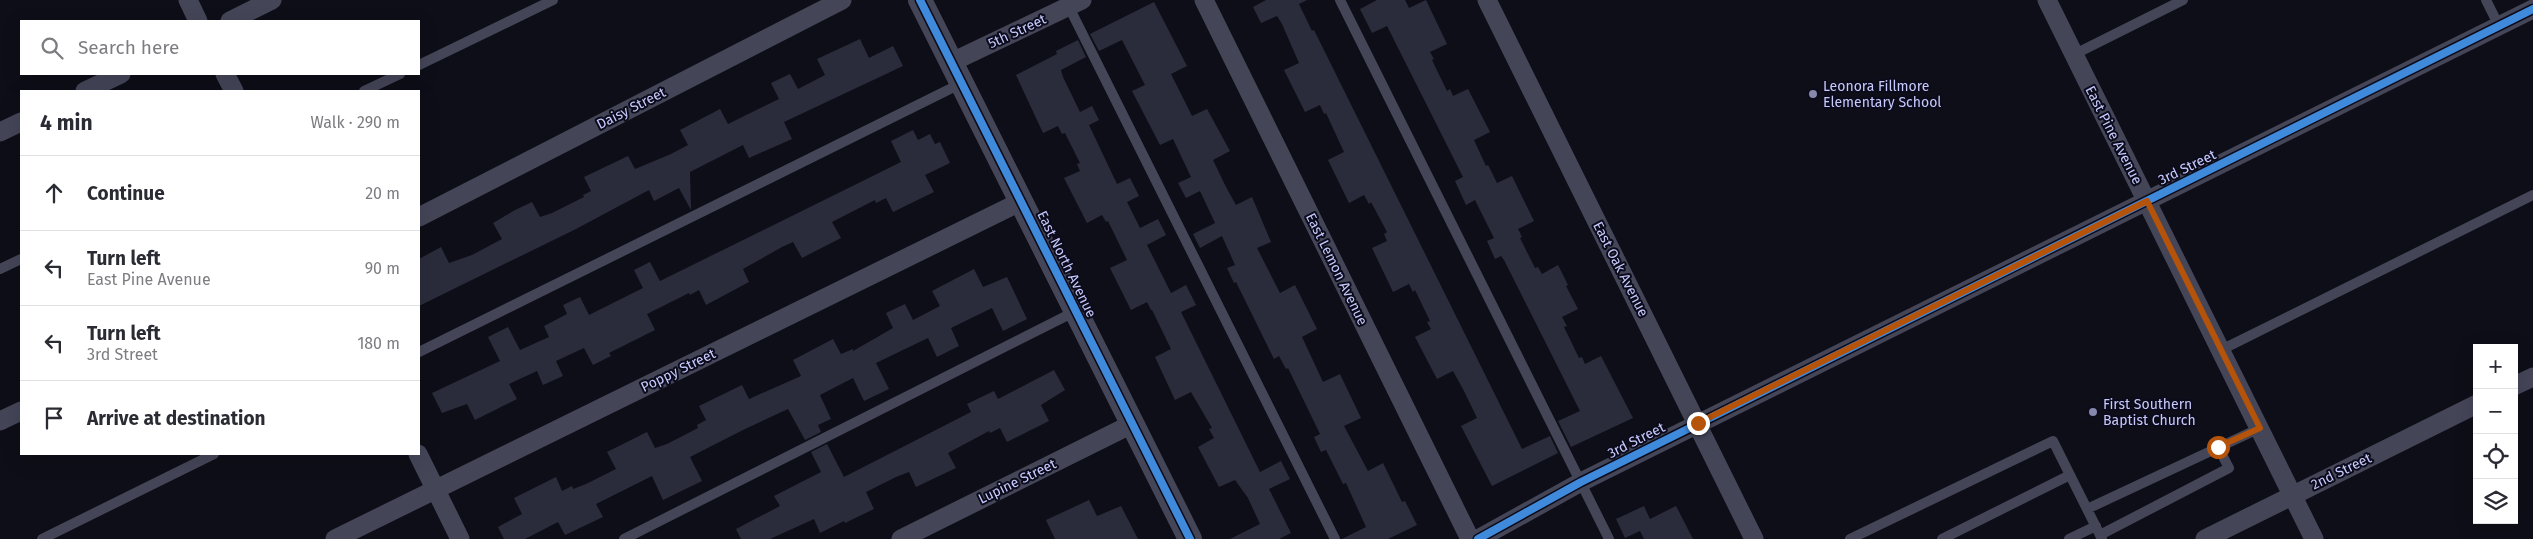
<!DOCTYPE html>
<meta charset="utf-8">
<style>
:root{--surface:#fff;--page:#f7f7f7;--text:#2b2b33;--muted:#7c7c81;--line:#e1e1e2}
body{margin:0;font-family:"Fira Sans",sans-serif;background:var(--page);color:var(--text)}
.controls{position:absolute;right:15px;bottom:15px;display:grid;overflow:hidden;border-radius:0px;box-shadow:0 5px 20px #0002}
.controls button{width:45px;height:45px;display:grid;place-items:center;padding:0;border:0;border-bottom:1px solid var(--line);background:var(--surface);color:var(--text);font:25px sans-serif}
.stop{position:absolute;width:15px;height:15px;margin:-11px;border:4px solid #b45309;border-radius:50%;background:#fff}
.stop.end{background:#b45309;border-color:#fff;box-shadow:0 1px 5px #0008}
.list{margin:0;padding:0;list-style:none}
h2{display:flex;justify-content:space-between;align-items:center;height:65px;margin:0;padding:0 20px;font-size:21px}
h2 small{font-size:16px;font-weight:400;color:var(--muted)}
.list li{display:grid;grid-template-columns:32px 1fr auto;gap:15px;align-items:center;box-sizing:border-box;height:75px;padding:0 20px;border-top:1px solid var(--line)}
.list b{display:block;font-size:19px;white-space:nowrap}
.list p{margin:0;font-size:16px;white-space:nowrap;color:var(--muted)}
.list em{font-size:16px;font-style:normal;color:var(--muted)}
.icon{flex:none;width:28px;height:28px;fill:none;stroke:currentColor;stroke-width:2;stroke-linecap:round;stroke-linejoin:round}
.map{position:relative;flex:none;width:2533px;height:539px;overflow:hidden}
.search{position:absolute;background:var(--surface);box-shadow:0 5px 20px #0002;left:20px;top:20px;width:400px;height:55px;display:flex;align-items:center;gap:12px;box-sizing:border-box;padding:0 18px;border-radius:0px;color:var(--muted);font-size:19px}
.panel{position:absolute;background:var(--surface);box-shadow:0 5px 20px #0002;left:20px;top:90px;width:400px;height:365px;border-radius:0px}
.map>svg:first-child{display:block}
.building{fill:#2b2c3b}
.lines{fill:none;stroke-linecap:round;stroke-linejoin:round}
.service{stroke:#444658;stroke-width:10}
.minor{stroke:#444658;stroke-width:19}
.tertiary{stroke:#444658;stroke-width:24}
.cycleway-casing{stroke:#0b0b1b;stroke-width:11}
.cycleway{stroke:#408adc;stroke-width:8}
.route{stroke:#b45309;stroke-width:6}
.poi-dot{fill:#8688ad;stroke:#0b0b1b;stroke-width:2}
.labels{text-anchor:middle;stroke-width:4;stroke-linejoin:round;paint-order:stroke}
.street-label{font-size:14px;fill:#c7cafd;stroke:#0b0b1b}
.poi-label{font-size:14px;fill:#c7cafd;stroke:#0b0b1b;text-anchor:start}
</style>
<div class="map">
<svg width="2533" height="539" viewBox="0 0 2533 539">
<rect width="100%" height="100%" fill="#0e0e18"/>
<path class="building" d="M1266,0H1307L1299,4L1312,31L1314,30L1522,449L1550,436L1558,453L1492,486L1461,426L1477,418L1464,391L1453,371L1437,379L1415,337L1431,329L1427,322L1430,321L1415,290L1413,292L1409,284L1393,292L1372,248L1387,241L1384,234L1387,232L1371,202L1369,204L1364,195L1349,203L1328,160L1344,152L1326,113L1324,114L1320,105L1305,112L1284,70L1299,63L1282,24L1277,16L1261,23L1253,7Z
M1377,0H1405L1409,8L1426,0L1447,44L1430,52L1434,59L1432,60L1447,91L1450,89L1453,96L1468,89L1490,132L1474,140L1486,166L1488,165L1497,183L1512,176L1534,221L1518,229L1522,237L1520,238L1535,268L1538,267L1542,274L1558,265L1568,285L1566,286L1578,309L1562,317L1567,326L1564,327L1579,358L1582,357L1585,364L1601,356L1633,418L1571,447L1558,421L1580,411L1504,260L1501,256L1495,259L1487,241L1494,238L1475,200L1466,205L1455,181L1463,177L1387,26L1372,33L1360,9Z
M1154,2L1187,66L1171,74L1192,116L1207,109L1230,151L1213,160L1226,187L1236,205L1252,197L1271,242L1257,248L1280,293L1295,285L1317,329L1302,337L1323,382L1340,374L1361,418L1344,426L1368,471L1383,463L1402,502L1405,501L1417,525L1388,539H1342L1366,527L1346,483L1343,484L1326,450L1321,452L1314,437L1320,434L1288,368L1286,369L1279,356L1274,359L1236,282L1234,283L1227,268L1235,265L1222,236L1200,248L1193,234L1215,223L1200,191L1186,198L1178,183L1191,177L1173,139L1160,145L1132,91L1145,85L1122,40L1099,51L1090,34Z
M860,39L869,58L893,46L903,66L784,122L792,139L749,158L743,145L690,172L691,210L679,188L654,201L649,190L576,229L419,306V259L441,247L449,263L472,255L502,239L493,223L515,210L532,202L540,217L552,213L584,197L583,195L591,191L584,177L628,156L635,169L671,154L688,145L680,130L720,109L728,124L779,99L771,83L790,74L798,89L825,75L817,59Z
M1078,40L1086,57L1061,70L1063,77L1080,112L1092,106L1099,120L1089,125L1117,184L1130,178L1139,196L1127,202L1140,228L1158,219L1166,235L1147,245L1171,293L1186,285L1196,305L1181,312L1260,472L1281,461L1290,479L1269,489L1291,533L1279,539H1230L1260,524L1248,498L1235,480L1219,487L1198,447L1214,438L1209,429L1212,428L1191,392L1175,400L1155,357L1171,349L1152,310H1151L1147,302L1131,310L1110,268L1127,260L1108,221L1106,222L1102,215L1087,223L1064,178L1080,171L1077,164L1080,163L1065,133L1062,134L1058,126L1043,133L1016,75L1057,54L1056,51Z
M913,130L918,140L930,134L935,144L940,142L950,163L925,175L934,192L893,212L886,198L876,203L875,200L832,222L841,238L802,258L793,242L782,247L743,269L749,282L706,305L699,290L690,295L689,293L647,314L655,330L609,353L611,356L593,365L584,348L556,361L563,376L543,385L537,371L509,384L517,399L475,420L467,404L442,413L432,393L500,361L488,337L508,327L520,350L549,337L544,326L567,314L563,305L580,297L589,315L643,288L634,270L650,262L660,281L901,162L891,141Z
M974,269L983,287L1007,277L1027,319L1003,331L992,308L951,328L959,346L937,357L928,338L876,363L889,389L864,401L853,378L820,395L831,419L818,425L821,432L805,440L788,409L745,429L690,457L702,481L663,500L652,476L596,504L603,517L565,535L558,522L525,539H504L498,527L522,514L514,498L556,477L562,491L572,486L573,489L586,484L616,469L607,452L647,432L655,448L667,444L698,428L697,425L706,420L699,406L742,385L749,399L801,376L793,360L833,339L841,354L853,349V351L893,328L886,313L905,304L913,320L940,306L932,291Z
M1054,370L1065,390L1041,405L1049,421L1007,442L1000,428L990,433L989,431L948,453L956,468L916,487L909,472L896,477L866,492L874,509L845,523L844,521L820,533L814,519L770,539H741L736,529L780,506L774,496L821,472L811,452L827,444L844,477L971,412L967,404L994,391L998,399Z
M1089,500L1097,516L1121,506L1138,539H1055L1046,520Z
M1644,506L1650,519L1676,506L1693,539H1644L1640,531L1625,538L1616,519Z"/>
<g class="lines">
<path class="service" d="M1340,0L1609,539
M2486,0L2499,26
M1067,3L1335,539
M2073,55L2183,0
M419,65L553,0
M364,91L400,74
M0,269L21,259
M2221,350L2533,195
M419,352L962,83
M2087,509L2260,428
M2100,535L2229,468L2218,447
M42,539L214,454
M624,539L1076,311
M1850,539L2053,441L2102,539
M1942,539L2070,475
M2069,539L2096,526"/>
<path class="minor" d="M188,0L198,21
M1204,0L1470,539
M1487,0L1754,539
M2047,0L2314,539
M230,21L272,0
M952,62L1082,0
M225,74L234,91
M85,91L121,74
M0,132L21,122
M419,217L842,0
M2514,386L2533,377
M0,421L21,411
M418,454L460,539
M335,539L1022,201
M901,539L1132,424
M1478,539L1581,482L2533,9
M2205,539L2477,404"/>
<path class="tertiary" d="M920,0L1190,539"/>
<g class="cycleway-casing">
<path id="cycleway" d="M920,0L1190,539
M1478,539L1581,482L2533,9"/>
</g>
<use href="#cycleway" class="cycleway"/>
</g>
<g class="lines">
<path class="route" d="M1698,423L2147,201L2260,428L2218,447"/>
</g>
<g class="poi-dot">
<circle cx="1813" cy="94" r="5"/>
<circle cx="2093" cy="412" r="5"/>
</g>
<g class="labels">
<g class="street-label">
<text transform="translate(1017 31) rotate(-25)" y="5">5th Street</text>
<text transform="translate(631 108) rotate(-27)" y="5">Daisy Street</text>
<text transform="translate(2114 135) rotate(63)" y="5">East Pine Avenue</text>
<text transform="translate(2187 167) rotate(-26)" y="5">3rd Street</text>
<text transform="translate(1067 264) rotate(64)" y="5">East North Avenue</text>
<text transform="translate(1337 269) rotate(64)" y="5">East Lemon Avenue</text>
<text transform="translate(1621 269) rotate(63)" y="5">East Oak Avenue</text>
<text transform="translate(678 370) rotate(-26)" y="5">Poppy Street</text>
<text transform="translate(1636 440) rotate(-27)" y="5">3rd Street</text>
<text transform="translate(2341 471) rotate(-26)" y="5">2nd Street</text>
<text transform="translate(1017 481) rotate(-26)" y="5">Lupine Street</text>
</g>
<g class="poi-label">
<text x="1823" y="91">Leonora Fillmore<tspan x="1823" dy="16">Elementary School</tspan></text>
<text x="2103" y="409">First Southern<tspan x="2103" dy="16">Baptist Church</tspan></text>
</g>
</g>
</svg>
<div class="controls">
<button>+</button>
<button>−</button>
<button><svg class="icon" aria-label="locate" viewBox="0 0 24 24"><circle cx="12" cy="12" r="6"/><path d="M12 2v4M12 18v4M2 12h4M18 12h4"/></svg></button>
<button><svg class="icon" aria-label="layers" viewBox="0 0 24 24"><path d="M12 4l9 5-9 5-9-5zM3 14l9 5 9-5"/></svg></button>
</div>
<div class="stop" style="left:2218px;top:447px"></div>
<div class="stop end" style="left:1698px;top:423px"></div>
<div class="search"><svg class="icon" aria-label="search" viewBox="0 0 24 24"><circle cx="10" cy="10" r="6"/><path d="M15 15l6 6"/></svg>Search here</div>
<section class="panel">
<h2>4 min<small>Walk · 290 m</small></h2>
<ul class="list">
<li><svg class="icon" aria-label="ahead" viewBox="0 0 24 24"><path d="M12 20V5M6 11l6-6 6 6"/></svg><div><b>Continue</b></div><em>20 m</em></li>
<li><svg class="icon" aria-label="left" viewBox="0 0 24 24"><path d="M17 20v-9H6M10 6l-5 5 5 5"/></svg><div><b>Turn left</b><p>East Pine Avenue</p></div><em>90 m</em></li>
<li><svg class="icon" aria-label="left" viewBox="0 0 24 24"><path d="M17 20v-9H6M10 6l-5 5 5 5"/></svg><div><b>Turn left</b><p>3rd Street</p></div><em>180 m</em></li>
<li><svg class="icon" aria-label="arrive" viewBox="0 0 24 24"><path d="M6 21V4h12l-3 4 3 4H6"/></svg><div><b>Arrive at destination</b></div></li>
</ul>
</section>
</div>
